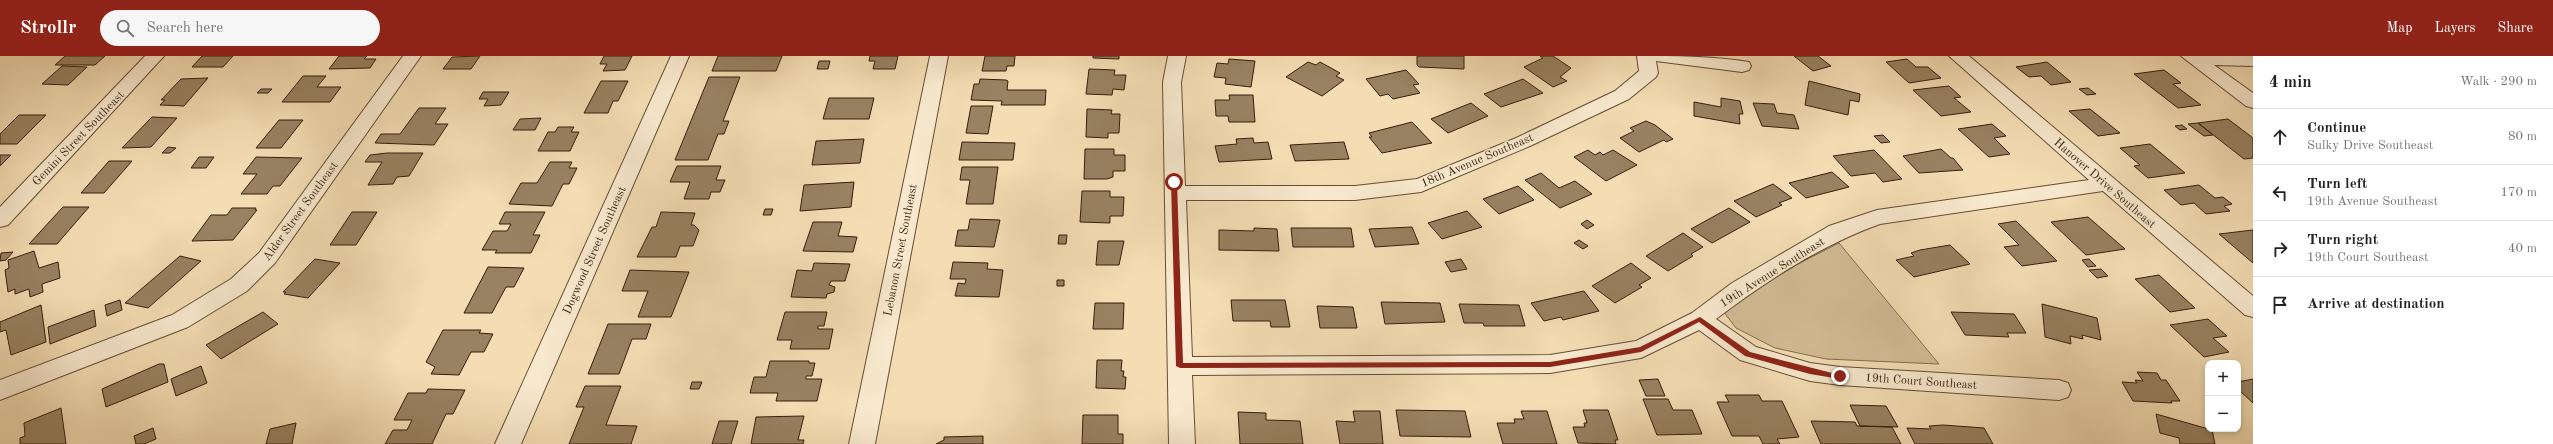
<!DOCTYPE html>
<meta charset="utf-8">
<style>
:root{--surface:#fff;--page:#f6f6f6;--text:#222;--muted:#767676;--line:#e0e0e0;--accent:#8f2418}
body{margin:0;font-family:"Old Standard TT",serif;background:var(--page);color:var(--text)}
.controls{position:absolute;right:12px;bottom:12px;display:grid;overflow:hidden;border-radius:8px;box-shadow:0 2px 6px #0003}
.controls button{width:36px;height:36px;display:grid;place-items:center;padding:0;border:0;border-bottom:1px solid var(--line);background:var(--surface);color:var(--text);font:20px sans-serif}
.stop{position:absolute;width:12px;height:12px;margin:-9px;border:3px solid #8f2418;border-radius:50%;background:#fff}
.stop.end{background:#8f2418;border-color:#fff;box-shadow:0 1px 4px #0008}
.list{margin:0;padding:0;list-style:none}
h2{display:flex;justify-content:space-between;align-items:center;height:52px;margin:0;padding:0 16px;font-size:17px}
h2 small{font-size:13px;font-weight:400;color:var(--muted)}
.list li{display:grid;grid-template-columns:26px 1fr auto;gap:12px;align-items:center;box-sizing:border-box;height:56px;padding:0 16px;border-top:1px solid var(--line)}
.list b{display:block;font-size:15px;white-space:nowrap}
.list p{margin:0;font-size:13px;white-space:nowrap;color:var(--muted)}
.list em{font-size:13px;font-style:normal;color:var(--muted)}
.icon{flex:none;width:22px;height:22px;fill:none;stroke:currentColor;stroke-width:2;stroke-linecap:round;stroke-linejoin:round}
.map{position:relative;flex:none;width:2253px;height:388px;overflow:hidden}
header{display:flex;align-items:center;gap:24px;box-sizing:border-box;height:56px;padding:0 20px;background:var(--accent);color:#fff}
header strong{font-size:19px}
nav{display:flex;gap:22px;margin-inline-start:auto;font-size:14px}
.search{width:280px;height:36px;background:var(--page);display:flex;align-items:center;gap:10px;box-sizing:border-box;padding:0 14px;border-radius:22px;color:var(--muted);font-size:15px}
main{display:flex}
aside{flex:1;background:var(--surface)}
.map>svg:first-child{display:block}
.green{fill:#d3bd96;stroke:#846e50}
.building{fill:#988262;stroke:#341f0a}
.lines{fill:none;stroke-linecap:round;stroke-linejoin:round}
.minor-casing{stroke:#644e34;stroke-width:2}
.minor{fill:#f8e9ce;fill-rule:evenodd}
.route{fill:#8f2418}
.labels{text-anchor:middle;stroke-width:3;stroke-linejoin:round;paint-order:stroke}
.street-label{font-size:12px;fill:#341f0a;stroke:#f8e9ce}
</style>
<header>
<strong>Strollr</strong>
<div class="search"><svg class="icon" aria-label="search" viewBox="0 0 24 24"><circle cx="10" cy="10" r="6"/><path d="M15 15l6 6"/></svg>Search here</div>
<nav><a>Map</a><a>Layers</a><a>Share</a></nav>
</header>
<main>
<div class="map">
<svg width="2253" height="388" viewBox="0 0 2253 388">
<rect width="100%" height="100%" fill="#f4ddb3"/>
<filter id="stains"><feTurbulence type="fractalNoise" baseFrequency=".005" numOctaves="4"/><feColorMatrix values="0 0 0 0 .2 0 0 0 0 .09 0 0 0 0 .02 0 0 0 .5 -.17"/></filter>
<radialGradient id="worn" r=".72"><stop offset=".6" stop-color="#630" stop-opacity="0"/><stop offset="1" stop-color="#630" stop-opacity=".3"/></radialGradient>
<path class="green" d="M1839,187L1939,308L1826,303L1775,292L1736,272L1723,255L1747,234Z"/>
<path class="building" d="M65,0H105L95,9H55Z
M202,0H233L223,11H192Z
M339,0H367L364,3H376L370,12L329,13Z
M480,0L471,13H443L452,1Z
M604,0H632L625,14L603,15L607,8H600Z
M718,0H782L776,15H712Z
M870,0H898L895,13H873L875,5H869Z
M985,0H1015L1014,10H1007L1006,15H982Z
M1093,0H1119V3L1093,2Z
M1417,0H1464V13L1419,11L1417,9Z
M1540,0H1553L1571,12L1560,21L1567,25L1553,31L1524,11L1543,2Z
M1794,0H1818L1831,10L1813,15Z
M1229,3L1255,5L1251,31L1225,28L1226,22L1214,21L1217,7L1228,8Z
M1907,3L1916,11H1928L1941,22L1909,27L1886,6Z
M819,5H830L828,13H817Z
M1308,6L1316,9L1320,6L1340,17L1336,20L1344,24L1322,40L1286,21Z
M2047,6L2071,26L2051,29L2041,20L2029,21L2016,11Z
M62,10L87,11L68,29L42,28Z
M1089,13L1115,14L1114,19H1126L1124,34L1113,33L1112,39L1086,38Z
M1406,14L1419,28L1413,29L1420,37L1393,43L1388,38L1380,40L1366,23Z
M2164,14L2181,27L2173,28L2201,49L2178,52L2134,18Z
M303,20H326L317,31H341L330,46H282Z
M709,21H740L723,65H729L724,78H718L708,104H675Z
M208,22L184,50L160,49L165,44H161L181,23Z
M980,23L1006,24L1008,25L1007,34H1046L1045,49H1001L1002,45L971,44L974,28H979Z
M1523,23L1543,37L1501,51L1484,38Z
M601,25H628L618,45H613L608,57H584Z
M1809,25L1860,38L1859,46L1850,44L1848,59L1805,49Z
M1949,30L1961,41L1954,42L1971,56L1941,60L1913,34Z
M2088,32L2096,38L2087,39L2079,33Z
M261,33H272L268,37H257Z
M483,36H509L501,49L484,50L488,43H479Z
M1229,39H1253L1255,66H1229L1228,60H1216L1215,44H1230Z
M829,42H874L869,63H823Z
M1721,42L1740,45L1743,58H1739L1740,68L1694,60V46L1721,51Z
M1471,47L1488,60L1448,77L1431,63Z
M1753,47L1774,48L1777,57L1794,59L1799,73L1762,70Z
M971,50H993L988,78L966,77Z
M419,52H446L435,68H448L434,89L375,87L381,78H400Z
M1087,53L1112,54L1111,58H1120L1119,77H1108V82L1086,81Z
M2090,53L2120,77L2098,80L2069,55Z
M19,59H46L17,88H0V78Z
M152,61L177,62L151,91L122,92Z
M541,62L535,74H513L520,63Z
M2228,63L2253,82V102L2244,103L2198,67Z
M279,64H303L281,92H256Z
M1646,65L1655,69L1673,83L1666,86L1664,84L1639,96L1620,82L1634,75L1630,72Z
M1412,66L1432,87L1382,97L1369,81H1372L1369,77Z
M2198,67L2213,79L2204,80L2188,68Z
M1992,68L2006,80L1994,82L2010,98L1989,101L1958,73Z
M2182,69L2187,73L2180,74L2175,70Z
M558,71H574L571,76H579L570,95H538L548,76H555Z
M1883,79L1890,86L1881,87L1874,80Z
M1253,82L1254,87L1268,86L1272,103L1219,106L1215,90L1237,88L1236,83Z
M864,83L860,107L812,109L816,85Z
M962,86L1015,87L1013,104H959Z
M1344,86L1349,103L1295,105L1290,89Z
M2150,88L2185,117L2148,122L2134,110L2140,109L2120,92Z
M168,91L176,92L170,97H162Z
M1085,93H1114V99H1125V115H1113V121L1107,123H1084Z
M1941,93L1951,102H1953L1963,114L1919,117L1903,100Z
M1588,94L1595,99L1600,96L1603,99L1613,94L1637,109L1606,125L1574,101Z
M1874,94L1902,123L1883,126L1875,117L1851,120L1833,100Z
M387,97H423L409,120L397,121L393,128L368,129L382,106H365L370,99Z
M0,99H11L0,110Z
M199,101H214L206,112H191Z
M256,101L302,102L280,130H273L267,138H241L257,118H243Z
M109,105H132L104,137H81Z
M550,106H572L569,112H577L569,128H563L552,150L509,148L521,127H537Z
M677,110H721L716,124H725L720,136H711L709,143H684L690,126H670Z
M962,111H998L993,148H966L970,124H960Z
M1832,116L1849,131L1806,142L1789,127Z
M1541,117L1559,132L1575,125L1592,138L1560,152L1525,124Z
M854,126L851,151L800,155L804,129Z
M1773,128L1792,142L1779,147L1782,149L1756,161L1734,145Z
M2199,129L2215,142L2223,141L2232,148L2224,150L2230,155L2206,158L2194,147L2181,149L2164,134Z
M1518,130L1534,144L1499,158L1483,143Z
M1082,135H1110V141H1124L1123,160H1110V167L1080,166Z
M63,151H89L57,188H29Z
M232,152H256L255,154H257L233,184L192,185L211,159H227Z
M1729,152L1750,166L1712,187L1691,173Z
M765,153H773L771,159H763Z
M1467,155L1482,171L1442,183L1428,167Z
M352,156H377L356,189H330Z
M505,156H545L533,179H540L531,197H495L497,194H482L493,175H507L511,168H499Z
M661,156L695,157L691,169H694L699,174L693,190H680L676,201H637L652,171H656Z
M2088,161L2125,193L2086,199L2051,166Z
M970,163L1000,164L994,191L955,190L958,174H968Z
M1587,164L1594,169L1587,173L1581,168Z
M2016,165L2057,205L2022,210L2004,191L2019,189L1998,168Z
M813,166H842L838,180L857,181L853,196L803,195Z
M1412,171L1419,188L1375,191L1369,173Z
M1254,172L1277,173L1279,195L1219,194V174L1254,175Z
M1291,172H1351L1354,191H1293Z
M2253,174V207L2219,178Z
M1683,177L1703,191L1691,198L1693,200L1668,215L1646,200Z
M1059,179H1067L1066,188H1058Z
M1579,184L1588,190L1583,193L1574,187Z
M1098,185H1124L1119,209H1096Z
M1950,189L1970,208L1914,221L1896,204L1914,200L1911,197L1920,194Z
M34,195L39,212L58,206L60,222L42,228L43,236L30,241L29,233L15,238V233L8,236L5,214L9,212L8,204Z
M13,196L6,204L0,205L1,197Z
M180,200L201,205L148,252L125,247Z
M315,203L340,207L308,242L284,238L286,236H283Z
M1461,203L1467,213L1451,216L1445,206Z
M2089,203L2096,210L2088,211L2082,204Z
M953,206L988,207L987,213L1003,214L999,241L955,240L958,227L965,228L966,223H950Z
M814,207L850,208L845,225H831L829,229L835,231L834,236L827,238L826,242L791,241L797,214L812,215Z
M1631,207L1651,222L1639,229L1642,231L1615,247L1592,230Z
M488,211L524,212L514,231H506L492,257H464Z
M2101,213L2108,220L2097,222L2089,214Z
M630,214L689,216L671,261H638L648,235H622Z
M2159,219L2195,252L2170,256L2135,223Z
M1057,224H1064V230H1057Z
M1584,235L1599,255L1563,264L1561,261L1544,265L1531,247Z
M120,244L122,254L107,260L105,249Z
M1231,244H1285L1290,271H1271L1270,265H1233Z
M1381,246L1440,247L1445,266L1385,268Z
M1095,247H1124L1123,273H1093Z
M1459,248L1519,249L1525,270H1484L1483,267H1464Z
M2042,248L2097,262L2101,284L2082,279L2083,283L2070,280L2071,288L2045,281Z
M41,249L46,286L11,299L6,274L0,276V266Z
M1317,250L1353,251L1357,272H1320Z
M94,254L96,270L50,288L48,271Z
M263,256L278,268L221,303L206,289Z
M785,256H827L824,270H818V273H833L829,293H790L792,284H777Z
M1951,256L2014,258L2026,277H2007L2009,281L1965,279Z
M2208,263L2227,280L2213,282L2229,296L2204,301L2170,269Z
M608,268H651L646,283H632L619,318H588Z
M443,274H481L479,277L493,278L484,296H471L459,319L431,318L435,311L426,306Z
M1097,304H1122L1121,315H1124L1123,321H1126L1125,333L1096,332Z
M770,305H809V307H815L812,320H806V323H822L817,345H776L778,337H750L754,321H766Z
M159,308H164L168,326L106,351L102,333Z
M201,310L207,327L176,340L171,323Z
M2137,316L2157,317L2161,324H2166L2180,345H2171L2172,347L2133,345L2122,326L2137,327L2135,324L2143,325Z
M1658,323L1665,340H1646L1639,324Z
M2253,323V347L2238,333V326Z
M692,326H702L699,333H690Z
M585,330H621L606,369L637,370L631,388H569L584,351H576Z
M428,333L465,334L453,358H446L432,388H385L393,374H407L412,364H394L408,337H426Z
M1725,339H1759L1762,345H1782L1799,381L1777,383L1780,388H1763L1759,380H1732L1717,346H1729Z
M1643,343H1668L1673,354H1692L1702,378L1657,379Z
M1850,349L1886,350L1898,371L1860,370Z
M61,352L66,388H20V382L25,380L24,367Z
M1396,354L1465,355L1471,381L1400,380Z
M1583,354H1608L1618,384H1615L1616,388L1578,387L1573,371H1585L1584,367H1587Z
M1353,355H1380L1383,388H1340L1336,365L1355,366Z
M1521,355H1547L1557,388H1503L1497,367H1515L1514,363H1524Z
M1238,356L1266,357V364L1300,365L1303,388H1240Z
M2156,358L2212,374L2215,388H2180L2179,382L2160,377Z
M1083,359H1118V378H1123V388H1082Z
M804,360L798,384H804L803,388H751L756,361Z
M719,365H738L731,388H712Z
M1811,365L1855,366L1857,370L1892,371L1901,388H1821Z
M296,367L292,388H266L270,373Z
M1943,369L1984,372L1993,388H1915L1907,372L1931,373L1929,370Z
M153,372L156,383L144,388H136L134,380Z
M983,380V388H936L944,384V381Z"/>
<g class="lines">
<g class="minor-casing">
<path id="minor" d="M145,0H164L8,169L0,171V151Z
M403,0H421L275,207L247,235L188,271L0,344V324L172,259L231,223L259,197Z
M671,0H689L521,388H495Z
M930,0H948L875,388H849Z
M1168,0H1186L1181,26L1185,130H1355L1417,123L1516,82L1615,35L1639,15L1637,0C1674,0 1712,0 1749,6L1751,10L1749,14L1742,16L1656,5L1658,17L1656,21L1629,43L1530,90L1421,136L1355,144H1186L1192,301L1550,299L1636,285L1692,257L1732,227L1829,170L1877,154L2089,124L1949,0H1969L2253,240V261L2245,259L2103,135L1880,168C1821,189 1766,225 1716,263L1756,291L1810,307L1840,311L2059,324L2068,327L2071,334L2068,341L2059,344L1840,329L1810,325L1740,304L1699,274L1641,302L1550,317L1192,319L1195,388H1169L1163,26Z
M2181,0H2253V10L2214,9L2253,37V52L2246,50Z"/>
</g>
<use href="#minor" class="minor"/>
</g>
<path class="route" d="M1174,124L1177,126L1183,307L1550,306L1640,291L1700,261L1750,296L1844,320L1840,323L1810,318L1745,300L1699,266L1641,296L1550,311L1180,312L1176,310L1171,126Z"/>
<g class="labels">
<g class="street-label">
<text transform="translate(78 82) rotate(-46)" y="4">Gemini Street Southeast</text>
<text transform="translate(1477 104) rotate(-23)" y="4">18th Avenue Southeast</text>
<text transform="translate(2105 127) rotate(41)" y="4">Hanover Drive Southeast</text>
<text transform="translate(300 155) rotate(-54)" y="4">Alder Street Southeast</text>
<text transform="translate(594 194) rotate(-66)" y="4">Dogwood Street Southeast</text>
<text transform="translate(900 194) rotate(-79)" y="4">Lebanon Street Southeast</text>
<text transform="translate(1772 216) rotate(-32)" y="4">19th Avenue Southeast</text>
<text transform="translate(1921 325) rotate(4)" y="4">19th Court Southeast</text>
</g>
</g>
<rect width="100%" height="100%" filter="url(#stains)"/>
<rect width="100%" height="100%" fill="url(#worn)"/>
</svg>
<div class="controls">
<button>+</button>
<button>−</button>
</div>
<div class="stop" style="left:1174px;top:126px"></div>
<div class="stop end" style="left:1840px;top:320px"></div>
</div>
<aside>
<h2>4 min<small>Walk · 290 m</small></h2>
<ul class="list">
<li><svg class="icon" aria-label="ahead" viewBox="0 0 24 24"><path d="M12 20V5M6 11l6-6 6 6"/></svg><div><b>Continue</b><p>Sulky Drive Southeast</p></div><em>80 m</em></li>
<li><svg class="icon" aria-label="left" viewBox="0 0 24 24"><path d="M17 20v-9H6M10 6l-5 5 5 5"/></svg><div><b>Turn left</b><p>19th Avenue Southeast</p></div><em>170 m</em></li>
<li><svg class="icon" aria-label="right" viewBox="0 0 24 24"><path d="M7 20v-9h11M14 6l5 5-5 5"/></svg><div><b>Turn right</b><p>19th Court Southeast</p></div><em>40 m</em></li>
<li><svg class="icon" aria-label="arrive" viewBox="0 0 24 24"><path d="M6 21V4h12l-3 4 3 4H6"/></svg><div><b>Arrive at destination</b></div></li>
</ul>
</aside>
</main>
